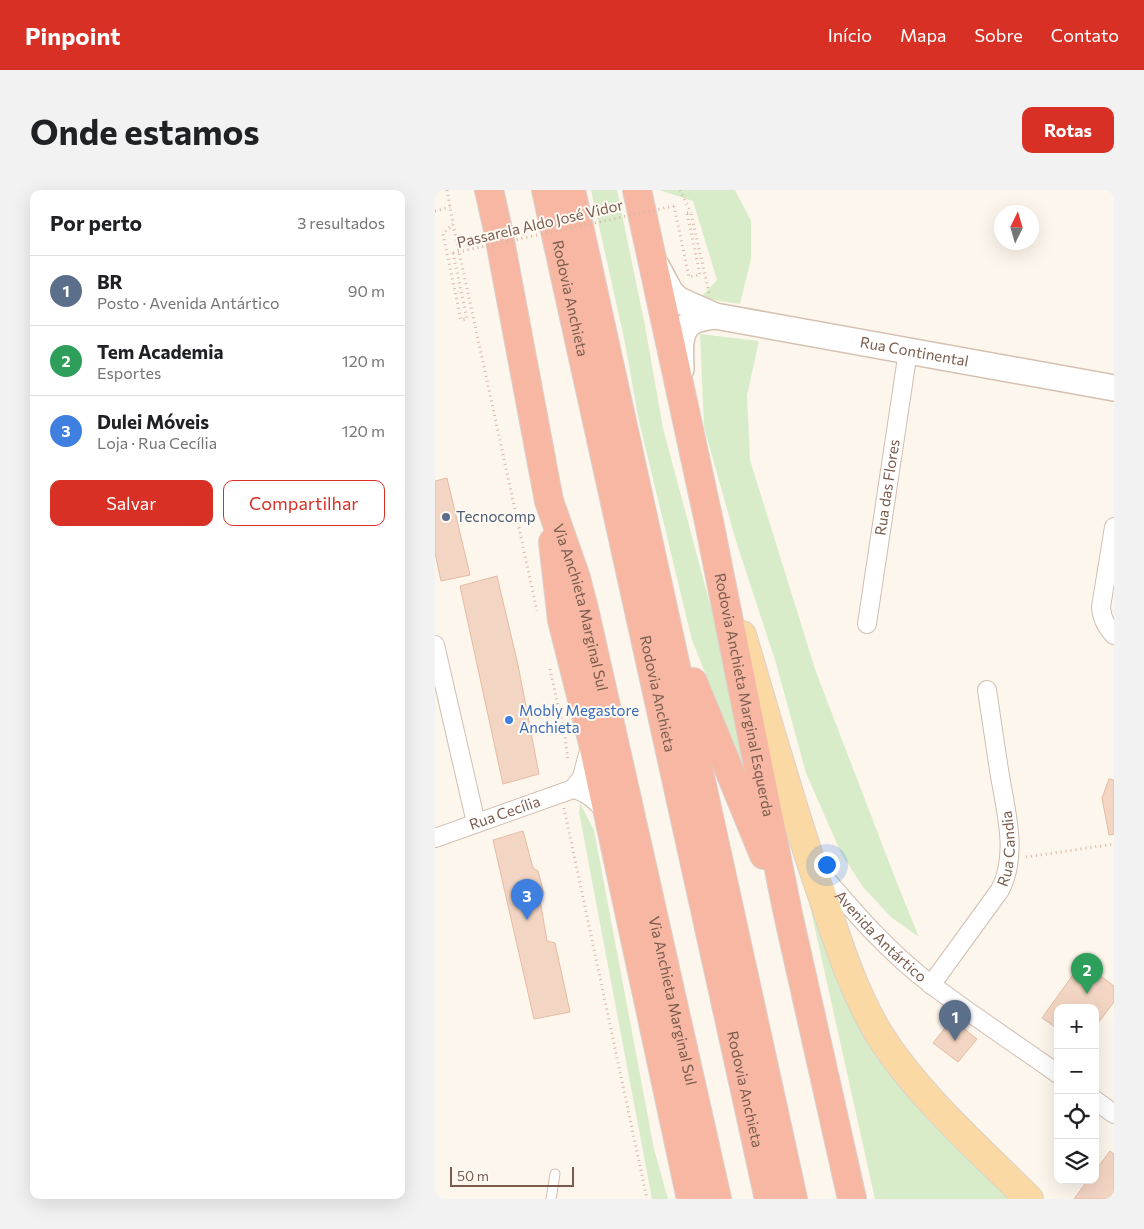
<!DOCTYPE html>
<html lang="pt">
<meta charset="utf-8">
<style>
:root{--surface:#fff;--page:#f2f2f2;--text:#202124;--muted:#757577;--line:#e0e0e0;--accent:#d93025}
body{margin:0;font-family:Commissioner,sans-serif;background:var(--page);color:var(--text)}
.controls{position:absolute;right:15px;bottom:15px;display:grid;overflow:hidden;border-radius:10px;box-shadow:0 5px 20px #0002}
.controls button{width:45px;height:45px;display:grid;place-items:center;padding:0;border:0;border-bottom:1px solid var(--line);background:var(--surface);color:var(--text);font:25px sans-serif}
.compass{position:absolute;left:559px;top:15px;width:45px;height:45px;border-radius:50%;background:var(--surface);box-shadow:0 5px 20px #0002;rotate:5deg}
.scale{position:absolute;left:15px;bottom:12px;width:124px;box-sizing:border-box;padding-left:5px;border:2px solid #7a5c4d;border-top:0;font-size:14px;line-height:18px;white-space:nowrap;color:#7a5c4d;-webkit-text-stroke:4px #fffaf3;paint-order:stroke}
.you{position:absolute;left:391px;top:674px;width:18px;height:18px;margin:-12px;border:4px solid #fff;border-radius:50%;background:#1a73e8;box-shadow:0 0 0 8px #1a73e833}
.badge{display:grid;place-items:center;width:32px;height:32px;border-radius:50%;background:var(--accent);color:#fff;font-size:16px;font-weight:700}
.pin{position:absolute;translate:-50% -41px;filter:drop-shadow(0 1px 2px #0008)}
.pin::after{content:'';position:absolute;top:26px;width:18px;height:15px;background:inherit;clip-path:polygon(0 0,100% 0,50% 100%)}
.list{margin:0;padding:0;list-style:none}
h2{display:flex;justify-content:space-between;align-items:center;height:65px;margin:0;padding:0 20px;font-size:21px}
h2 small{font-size:16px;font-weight:400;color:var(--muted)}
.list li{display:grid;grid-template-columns:32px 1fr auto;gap:15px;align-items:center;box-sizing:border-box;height:70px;padding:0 20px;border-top:1px solid var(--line)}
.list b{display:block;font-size:19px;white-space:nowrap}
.list p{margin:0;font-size:16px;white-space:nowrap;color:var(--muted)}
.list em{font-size:16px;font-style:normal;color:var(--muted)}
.actions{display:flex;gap:10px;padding:15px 20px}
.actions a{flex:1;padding:11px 0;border:1px solid var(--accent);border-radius:10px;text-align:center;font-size:18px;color:var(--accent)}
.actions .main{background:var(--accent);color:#fff}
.icon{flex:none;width:28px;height:28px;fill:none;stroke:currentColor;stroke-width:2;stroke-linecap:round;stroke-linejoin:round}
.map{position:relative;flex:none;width:679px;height:1009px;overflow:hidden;border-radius:10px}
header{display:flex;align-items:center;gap:30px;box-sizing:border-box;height:70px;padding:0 25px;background:var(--accent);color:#fff}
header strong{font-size:24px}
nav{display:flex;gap:28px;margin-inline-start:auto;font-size:18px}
.intro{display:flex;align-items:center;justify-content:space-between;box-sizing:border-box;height:120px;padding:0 30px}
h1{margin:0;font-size:35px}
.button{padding:12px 22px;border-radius:10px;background:var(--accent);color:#fff;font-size:18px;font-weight:700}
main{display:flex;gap:30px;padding:0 30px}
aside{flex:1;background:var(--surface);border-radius:10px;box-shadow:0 5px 20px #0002}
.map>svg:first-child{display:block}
.green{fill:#d8ecc9}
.building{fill:#f3d5c3;stroke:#e6bba3}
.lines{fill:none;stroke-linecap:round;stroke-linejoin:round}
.lane-casing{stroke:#d1beb0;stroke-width:11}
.street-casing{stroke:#d1beb0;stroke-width:20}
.secondary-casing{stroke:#d6c0b0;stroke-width:28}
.primary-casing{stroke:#dad1cd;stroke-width:30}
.highway-casing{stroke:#dad1cd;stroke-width:30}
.path{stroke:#d9b8a5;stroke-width:3;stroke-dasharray:1 4;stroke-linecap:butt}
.lane{stroke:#fff;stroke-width:9}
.street{stroke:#fff;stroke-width:18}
.secondary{stroke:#fff;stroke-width:25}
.primary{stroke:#fbd9a5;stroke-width:28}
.highway{stroke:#f7b7a3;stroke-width:28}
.path-bridge{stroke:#d9b8a5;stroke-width:3;stroke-dasharray:1 4;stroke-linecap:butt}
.service-dot{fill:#5c6f8a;stroke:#fffaf3;stroke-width:2}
.shop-dot{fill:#3f7fe0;stroke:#fffaf3;stroke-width:2}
.labels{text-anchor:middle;stroke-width:4;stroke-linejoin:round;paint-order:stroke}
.street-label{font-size:15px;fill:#7a5c4d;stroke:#fffaf3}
.service-label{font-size:15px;fill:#4e5e75;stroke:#fffaf3;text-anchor:start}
.shop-label{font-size:15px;fill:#366cbe;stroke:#fffaf3;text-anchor:start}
</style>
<header>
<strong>Pinpoint</strong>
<nav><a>Início</a><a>Mapa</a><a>Sobre</a><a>Contato</a></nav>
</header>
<div class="intro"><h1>Onde estamos</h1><a class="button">Rotas</a></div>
<main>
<aside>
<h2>Por perto<small>3 resultados</small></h2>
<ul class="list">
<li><span class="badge" style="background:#5c6f8a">1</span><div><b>BR</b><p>Posto · Avenida Antártico</p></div><em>90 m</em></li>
<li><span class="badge" style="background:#2e9e5b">2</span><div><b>Tem Academia</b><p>Esportes</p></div><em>120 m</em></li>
<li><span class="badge" style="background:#3f7fe0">3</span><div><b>Dulei Móveis</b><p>Loja · Rua Cecília</p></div><em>120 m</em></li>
</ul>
<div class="actions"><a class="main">Salvar</a><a>Compartilhar</a></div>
</aside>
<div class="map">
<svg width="679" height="1009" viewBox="0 0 679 1009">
<rect width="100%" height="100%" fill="#fdf6ec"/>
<path class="green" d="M156,0H182L210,136L228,238L280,433L313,590L257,450L204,231L189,148Z
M224,0H300L316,31V69L305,114L265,108L282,90L258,11Z
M265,144L324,151L312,205L315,270L381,482L462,693L484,747L457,728L428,697L406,663L371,583L341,473L301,351L269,237Z
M145,613L159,640L219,959L233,1009H217L144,622Z
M367,680L411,805L579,1009H440Z"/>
<path class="building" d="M12,288L35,385L6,391L0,363V291Z
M62,386L83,475L104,584L68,594L25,396Z
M674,589L679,590V644L674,645L667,608Z
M88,641L98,678L103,681L109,704L105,710L112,751L120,753L135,822L99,829L58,650Z
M647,772L679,796V812L660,837V818H623V839L607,828Z
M517,829L542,849L523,872L498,853Z
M675,961L679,964V1007L678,1009H639L653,990H660V981Z"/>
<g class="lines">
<g class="lane-casing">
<path id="lane" d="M116,1009L120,984"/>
</g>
<g class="street-casing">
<g id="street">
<path d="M679,337L666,417C667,429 671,436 679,445"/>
<path id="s1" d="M432,434L473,161"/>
<path d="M0,455L41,633"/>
<path d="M138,599L147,587L155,557"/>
<path id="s2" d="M0,648L138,599C153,602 163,612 172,624"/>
<path id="s3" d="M384,681C419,722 454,763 497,795C538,826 581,854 623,884"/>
<path id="s4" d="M496,795L565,700C584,664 570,618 564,580C560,553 556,526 552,500"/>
<path d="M660,910L679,924"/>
</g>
</g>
<g class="secondary-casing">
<g id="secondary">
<path id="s5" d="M222,77L236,103L244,110L280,126L679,198"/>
<path d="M246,179C246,164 242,141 257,132C263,128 273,127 280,126"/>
</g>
</g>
<g class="primary-casing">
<path id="primary" d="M307,445C333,532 357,619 387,705C403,752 418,801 444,844C483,906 543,958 594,1009"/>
</g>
<g class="highway-casing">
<g id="highway">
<path id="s6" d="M54,0L63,40L114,311L141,388L150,423L282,1009"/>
<path id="s7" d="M111,0L334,1009"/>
<path d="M136,0L358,1009"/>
<path id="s8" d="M202,0L274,332L353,724L417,1009"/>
<path d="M118,352L127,430L157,549L256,1009"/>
<path d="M258,492L329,665"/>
</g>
</g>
<path class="path" d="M12,0L18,34L102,421
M245,0L256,23
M239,16L254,87L265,85L252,23
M0,21L15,17
M252,23H256L274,103
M18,63L32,129L26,130L8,44L18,34
M115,479L130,546L133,571
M129,618L212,1009
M591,667L679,654"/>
<use href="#lane" class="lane"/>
<use href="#street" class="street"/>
<use href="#secondary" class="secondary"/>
<use href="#primary" class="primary"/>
<use href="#highway" class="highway"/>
<path class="path-bridge" d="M18,63L239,16"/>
</g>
<circle class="service-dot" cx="11" cy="327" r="5"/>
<circle class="shop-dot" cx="74" cy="530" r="5"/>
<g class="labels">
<g class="street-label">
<text transform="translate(105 34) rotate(-13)" y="5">Passarela Aldo José Vidor</text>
<text dy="5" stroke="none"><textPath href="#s7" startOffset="111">Rodovia Anchieta</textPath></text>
<text dy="5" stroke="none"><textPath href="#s5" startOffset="282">Rua Continental</textPath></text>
<text dy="5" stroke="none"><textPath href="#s1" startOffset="138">Rua das Flores</textPath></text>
<text dy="5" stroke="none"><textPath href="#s6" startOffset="428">Via Anchieta Marginal Sul</textPath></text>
<text dy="5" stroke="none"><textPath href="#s7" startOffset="516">Rodovia Anchieta</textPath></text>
<text dy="5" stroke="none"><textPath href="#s8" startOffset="516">Rodovia Anchieta Marginal Esquerda</textPath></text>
<text dy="5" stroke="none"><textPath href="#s2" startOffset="74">Rua Cecília</textPath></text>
<text dy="5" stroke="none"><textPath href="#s4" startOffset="160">Rua Candia</textPath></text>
<text dy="5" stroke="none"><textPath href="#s3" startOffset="90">Avenida Antártico</textPath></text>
<text dy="5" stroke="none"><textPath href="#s6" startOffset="832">Via Anchieta Marginal Sul</textPath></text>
<text dy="5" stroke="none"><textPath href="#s7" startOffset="921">Rodovia Anchieta</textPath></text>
</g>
<g class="service-label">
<text x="21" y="332">Tecnocomp</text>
</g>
<g class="shop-label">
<text x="84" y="526">Mobly Megastore<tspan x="84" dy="17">Anchieta</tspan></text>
</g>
</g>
</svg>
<div class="controls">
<button>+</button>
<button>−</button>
<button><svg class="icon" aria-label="locate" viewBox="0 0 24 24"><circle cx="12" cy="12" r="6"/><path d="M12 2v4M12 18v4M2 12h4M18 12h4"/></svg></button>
<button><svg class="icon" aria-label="layers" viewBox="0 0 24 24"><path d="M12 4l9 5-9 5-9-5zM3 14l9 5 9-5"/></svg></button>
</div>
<svg class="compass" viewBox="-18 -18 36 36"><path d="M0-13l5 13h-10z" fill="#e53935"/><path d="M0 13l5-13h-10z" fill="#757577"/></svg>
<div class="scale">50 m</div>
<div class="you"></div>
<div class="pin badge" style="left:520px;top:851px;background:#5c6f8a">1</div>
<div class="pin badge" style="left:652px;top:804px;background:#2e9e5b">2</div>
<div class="pin badge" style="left:92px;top:730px;background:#3f7fe0">3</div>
</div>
</main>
